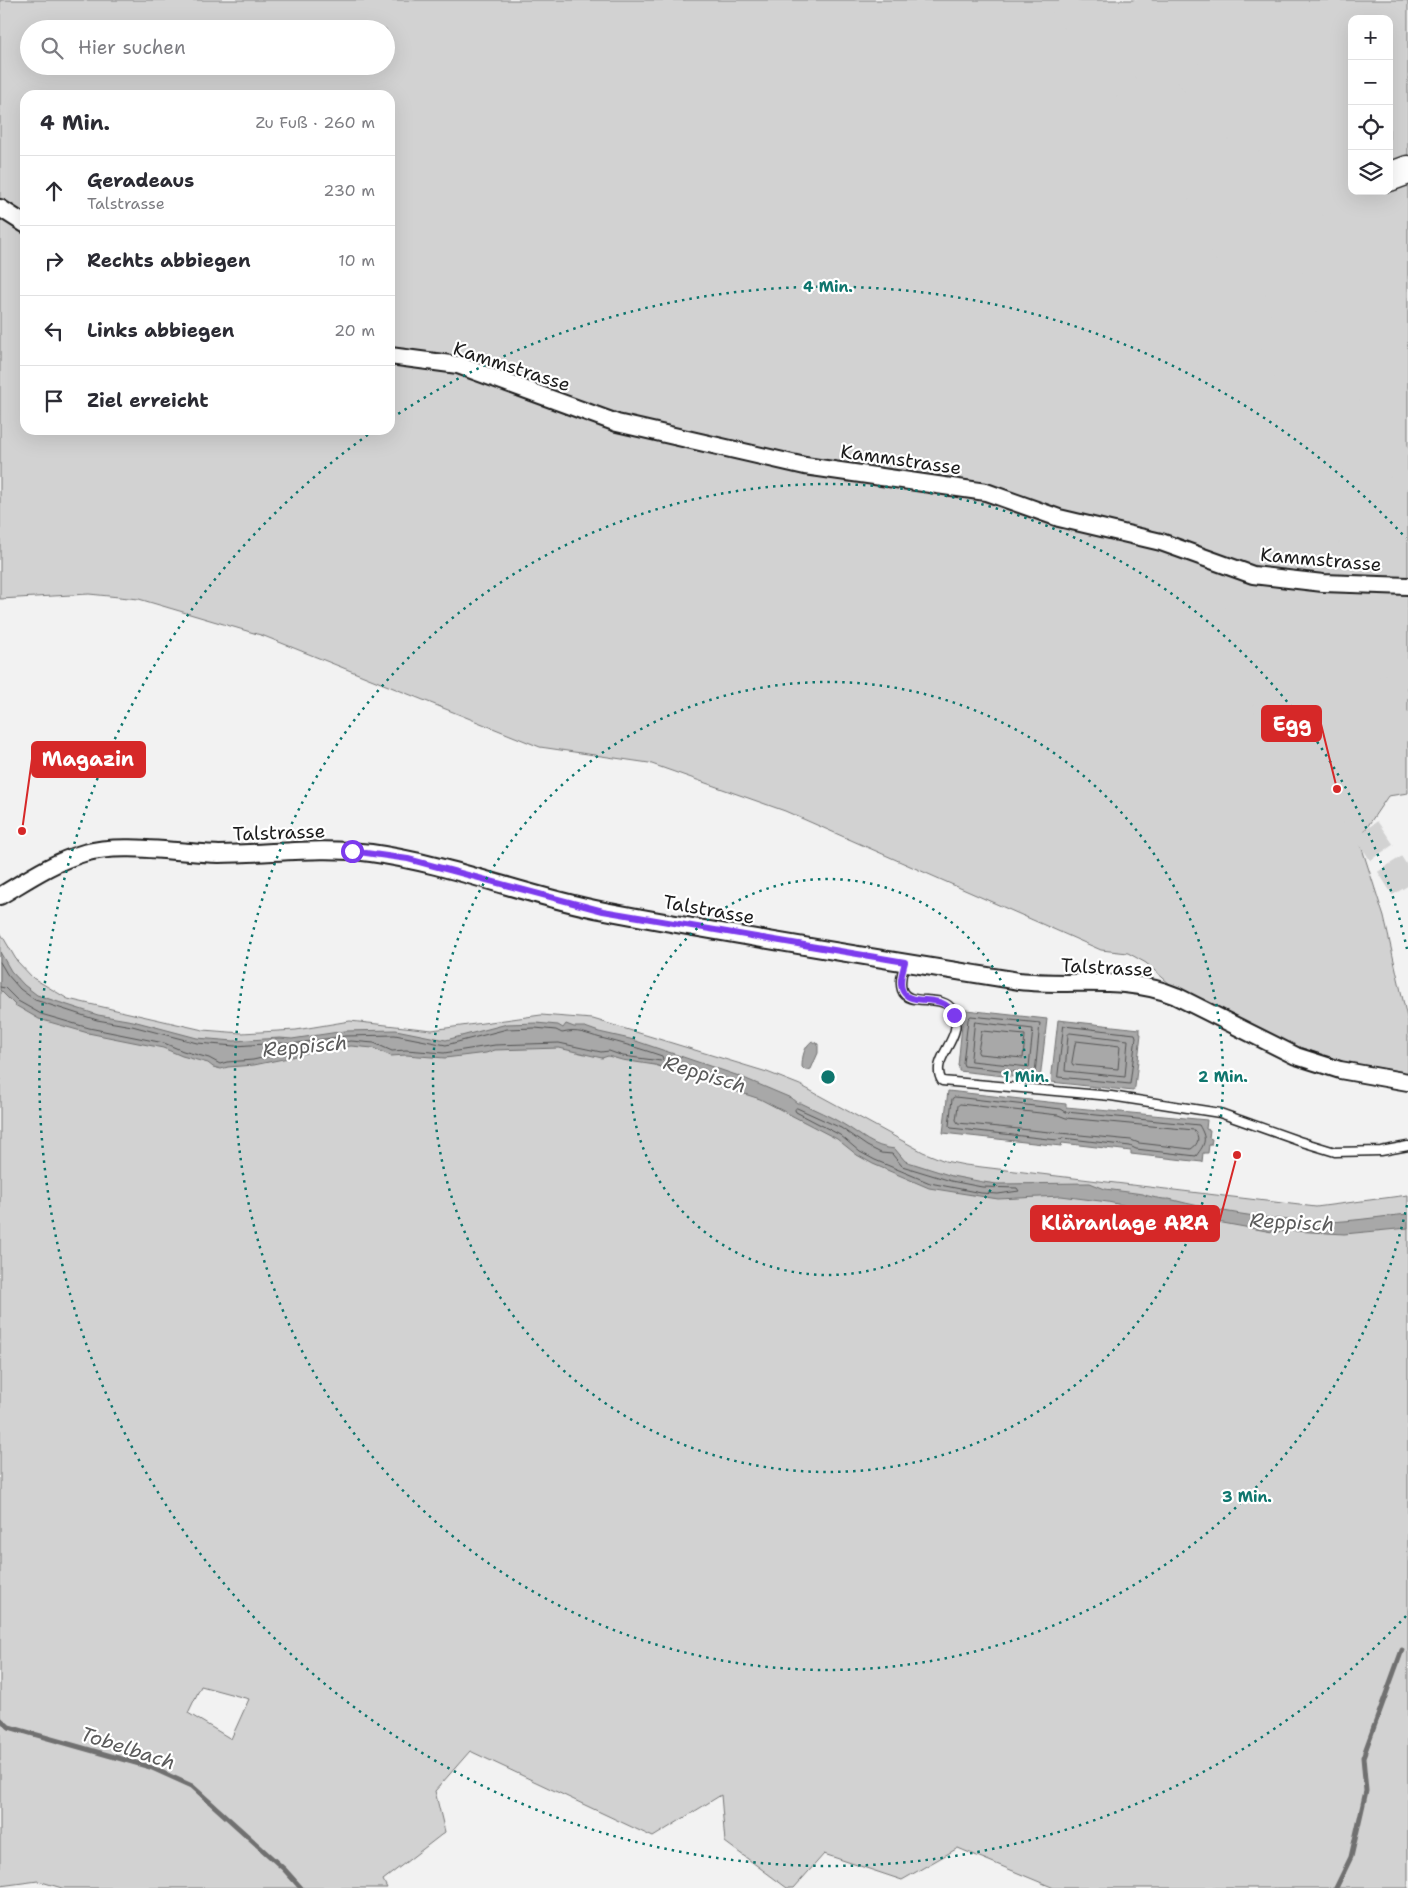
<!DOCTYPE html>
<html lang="de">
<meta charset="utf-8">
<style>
:root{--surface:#fff;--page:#f2f2f3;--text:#2b2b33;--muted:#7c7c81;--line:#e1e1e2}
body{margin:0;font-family:"Shantell Sans",sans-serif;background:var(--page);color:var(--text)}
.controls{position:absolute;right:15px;top:15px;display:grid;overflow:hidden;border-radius:10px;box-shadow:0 5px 20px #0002}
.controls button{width:45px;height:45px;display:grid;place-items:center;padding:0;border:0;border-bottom:1px solid var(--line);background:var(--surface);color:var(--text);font:25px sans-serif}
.stop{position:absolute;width:15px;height:15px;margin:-11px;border:4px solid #7c3aed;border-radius:50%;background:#fff}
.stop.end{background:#7c3aed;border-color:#fff;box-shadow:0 1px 5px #0008}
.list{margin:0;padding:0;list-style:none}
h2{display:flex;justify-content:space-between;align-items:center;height:65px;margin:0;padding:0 20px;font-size:21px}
h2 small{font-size:16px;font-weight:400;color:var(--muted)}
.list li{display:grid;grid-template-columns:32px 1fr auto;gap:15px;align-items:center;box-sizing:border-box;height:70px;padding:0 20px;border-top:1px solid var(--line)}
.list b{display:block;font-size:19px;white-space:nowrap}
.list p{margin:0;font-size:16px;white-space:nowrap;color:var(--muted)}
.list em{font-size:16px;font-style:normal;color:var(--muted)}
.icon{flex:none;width:28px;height:28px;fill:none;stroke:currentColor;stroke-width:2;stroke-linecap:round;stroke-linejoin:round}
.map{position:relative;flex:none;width:1408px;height:1888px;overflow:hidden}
.search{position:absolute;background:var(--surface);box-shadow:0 5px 20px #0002;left:20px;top:20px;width:375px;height:55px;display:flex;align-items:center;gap:12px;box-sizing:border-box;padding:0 18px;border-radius:28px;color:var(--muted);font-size:19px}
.panel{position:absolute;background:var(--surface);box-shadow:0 5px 20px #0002;left:20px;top:90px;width:375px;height:345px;border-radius:15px}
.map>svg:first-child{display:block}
.green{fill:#d2d2d2;stroke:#777;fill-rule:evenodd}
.water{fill:#a8a8a8;stroke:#707070}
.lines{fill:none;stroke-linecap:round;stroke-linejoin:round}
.shore{stroke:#545454;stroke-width:1}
.stream{stroke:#707070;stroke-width:5}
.highway-tunnel{stroke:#d2d2d2;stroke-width:28;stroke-dasharray:28 14;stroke-linecap:butt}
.lane-casing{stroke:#1c1c1c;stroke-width:11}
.street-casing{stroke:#1c1c1c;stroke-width:20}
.highway-casing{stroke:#1c1c1c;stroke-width:31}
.lane{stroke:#fff;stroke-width:8}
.street{stroke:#fff;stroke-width:16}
.highway{stroke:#fff;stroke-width:28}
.route{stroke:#7c3aed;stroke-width:6}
.ring{fill:none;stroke:#0f766e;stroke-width:2.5;stroke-dasharray:2.5 5}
.labels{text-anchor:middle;stroke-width:4.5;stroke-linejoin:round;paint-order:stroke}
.street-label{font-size:19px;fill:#1c1c1c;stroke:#fff}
.water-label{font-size:20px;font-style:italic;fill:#5b5b5b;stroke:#fff}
.centre{fill:#0f766e;stroke:#fff;stroke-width:2.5}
.ring-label{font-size:15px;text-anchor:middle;font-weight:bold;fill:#0f766e;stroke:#fff;stroke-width:4.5;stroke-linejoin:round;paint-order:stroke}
.leader{fill:none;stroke:#d62828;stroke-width:2}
.callout-dot{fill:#d62828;stroke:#fff;stroke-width:2}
.callout{fill:#d62828;stroke:#d62828;stroke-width:2}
.callout-label{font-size:20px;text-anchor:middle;font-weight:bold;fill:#fff}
</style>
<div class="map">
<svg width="1408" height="1888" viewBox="0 0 1408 1888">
<rect width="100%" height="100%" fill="#f2f2f2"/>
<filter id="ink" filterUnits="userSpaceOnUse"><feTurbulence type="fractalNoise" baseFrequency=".02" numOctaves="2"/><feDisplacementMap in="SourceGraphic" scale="10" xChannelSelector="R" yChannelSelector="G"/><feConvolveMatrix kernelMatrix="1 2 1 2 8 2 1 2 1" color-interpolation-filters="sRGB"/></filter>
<g filter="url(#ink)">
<path class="green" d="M0,0H1408V793L1388,796L1359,839L1384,917L1408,1022V1073L1345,1062L1286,1043L1171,985L1146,963L1128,953L1101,950L785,811L649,763L540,747L264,636L139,599L89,594L0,599ZM1352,19H1389V191H1352ZM29,29H386V66H29ZM25,95H390V430H25Z
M0,932L17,961L33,978L68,999L203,1030L242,1033L296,1030L350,1021L432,1030L541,1015L593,1019L767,1072L800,1085L923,1152L945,1161L965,1165L1316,1207L1408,1195V1888H1054L958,1848L902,1880L824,1854L794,1888H787L725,1842L721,1795L653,1837L470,1751L435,1791L445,1832L383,1880L387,1888H62L38,1881L0,1886ZM201,1686L249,1699L231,1739L188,1713Z"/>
<path class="water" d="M0,952L11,971L24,985L37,995L98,1015L133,1021L197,1038L234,1041L280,1038L292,1039L345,1031L396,1030L446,1040L507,1024L536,1023L558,1025L563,1028L566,1024L574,1027H585L599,1032L630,1039L739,1076L791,1098L797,1103H801C815,1110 830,1116 843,1124C862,1135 872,1147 895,1149L905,1161L952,1176L983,1182L997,1184L1090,1183L1105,1189L1143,1194C1146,1196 1164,1200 1169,1199C1216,1211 1264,1219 1312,1222C1344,1223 1376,1217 1408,1214V1228L1344,1234L1294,1231L1272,1232L1212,1221L1195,1220L1108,1202L1061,1196L998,1199L929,1188L873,1164L857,1155L837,1139L760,1099L655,1065L622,1060L608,1056L602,1058L559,1048L495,1050L486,1053L445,1058L406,1055L391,1056L373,1048L351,1046L310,1052L288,1058L254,1065L228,1067L221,1069L213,1067L208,1063L182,1056L163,1048L88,1033L39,1019L15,1005L0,990Z
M966,1010L1047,1019L1040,1080L959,1071V1067L958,1066L963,1015H965Z
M1058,1020L1140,1029V1034H1141L1135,1087L1133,1091L1051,1082Z
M812,1041L818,1044V1053L811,1069L806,1071L802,1067C802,1057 804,1047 812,1041Z
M948,1091L1066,1104V1107L1207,1120L1206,1129L1210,1130L1209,1138L1212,1139L1211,1145H1209L1208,1153H1203L1202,1162L1131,1154V1151L1062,1143L1061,1146L943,1133Z"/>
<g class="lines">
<path class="shore" d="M0,962L7,974L20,989L35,1000L97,1020L132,1026L197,1043L235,1046L280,1043L292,1044L345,1036L395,1035L446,1045L507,1029L535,1028L556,1030L562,1033C579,1029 585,1034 601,1038C622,1043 642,1049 662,1056L663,1059L661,1061L623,1056L609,1051L601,1052L559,1043L495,1045L444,1053L406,1050L392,1051L374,1043L351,1041L309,1047L253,1060L227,1062L220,1064L209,1058L183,1051L164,1043L89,1028L41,1014L18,1001L5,988L0,987
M971,1016L1040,1023L1035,1074L964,1066L963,1063L968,1020Z
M975,1022L1033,1029L1029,1067L971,1061Z
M1064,1026L1135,1034L1136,1037L1130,1084L1058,1077Z
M982,1031L1025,1035L1023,1058L979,1054L978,1052Z
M1070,1033L1128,1040L1125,1077L1065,1071L1068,1035Z
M1076,1041L1120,1046L1118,1069L1073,1065L1072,1063Z
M955,1097L1061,1109L1066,1112L1199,1125C1207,1139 1206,1143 1196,1156L1136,1149L1130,1146L1063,1138L1057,1140L951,1128L949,1126L952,1099Z
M960,1104L1058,1115L1066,1118L1194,1130C1200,1137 1199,1144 1191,1149L1139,1143L1131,1140L958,1123L956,1120L958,1106Z
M797,1108L841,1128L867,1146L881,1153L892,1154L902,1166L951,1181L982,1187L1017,1188L1019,1191L998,1194L981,1193L930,1183L875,1160L860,1152L840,1135L796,1112L795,1110Z"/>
<path class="stream" d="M0,1719L9,1727L150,1767L192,1786L284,1869L301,1888
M1336,1888L1351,1857L1366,1791L1363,1757L1402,1650"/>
<path class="highway-tunnel" d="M1060,0C1185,157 1284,337 1348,527C1372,600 1389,675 1408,750
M1134,0L1198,86L1251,162L1295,239L1381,414L1408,488
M1357,191C1300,223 1258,265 1225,322C1216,339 1206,357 1200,375C1191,404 1188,435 1186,466C1185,499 1187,534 1196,565C1207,603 1224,639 1244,672C1258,697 1280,720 1298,742C1337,791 1377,840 1408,894"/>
<g class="lane-casing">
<path id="lane" d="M905,962C903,970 899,981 902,990C908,1008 944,992 953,1011C966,1039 928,1058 942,1081L1111,1096L1220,1113L1299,1141L1335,1152L1381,1151L1408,1146"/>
</g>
<g class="street-casing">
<path id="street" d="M0,208L25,224
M390,356L458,365L617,423L805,466L986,492L1059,518L1161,542L1253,575L1323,583L1408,586
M0,896C27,880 53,862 84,853C121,842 179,853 219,854C270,854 321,846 371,853C451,864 526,896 605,911C742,937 881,959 1019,981C1071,987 1127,975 1176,996L1296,1056L1340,1070L1408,1082"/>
</g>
<g class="highway-casing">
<path id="highway" d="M1389,177L1408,170"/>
</g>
<use href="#lane" class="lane"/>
<use href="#street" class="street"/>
<use href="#highway" class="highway"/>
</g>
</g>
<g class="lines" filter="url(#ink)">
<path class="route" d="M352,851L408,859L603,911L905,962C903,970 899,981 902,989C908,1009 944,990 954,1015"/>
</g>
<g class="ring">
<circle cx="828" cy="1077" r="198"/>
<circle cx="828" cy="1077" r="395"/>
<path d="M1407 1205A593 593 0 1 1 1407 949"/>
<path d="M1406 1616A790 790 0 1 1 369 434M392 418A790 790 0 0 1 1406 538"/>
</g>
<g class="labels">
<g class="street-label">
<text transform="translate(512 366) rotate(18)" y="7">Kammstrasse</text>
<text transform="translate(901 459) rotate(8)" y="7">Kammstrasse</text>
<text transform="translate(1321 559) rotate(5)" y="7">Kammstrasse</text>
<text transform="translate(279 832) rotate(-2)" y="7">Talstrasse</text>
<text transform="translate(709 909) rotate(10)" y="7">Talstrasse</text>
<text transform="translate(1107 967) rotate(3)" y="7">Talstrasse</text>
</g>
<g class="water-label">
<text transform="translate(305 1046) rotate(-5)" y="7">Reppisch</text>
<text transform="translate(705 1074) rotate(17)" y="7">Reppisch</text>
<text transform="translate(1292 1222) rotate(3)" y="7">Reppisch</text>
<text transform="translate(128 1748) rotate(18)" y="7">Tobelbach</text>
</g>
</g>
<circle cx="828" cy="1077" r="8" class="centre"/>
<g class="ring-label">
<text x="828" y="292">4 Min.</text>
<text x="1026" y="1082">1 Min.</text>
<text x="1223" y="1082">2 Min.</text>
<text x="1247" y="1502">3 Min.</text>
</g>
<path class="leader" d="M1337 789L1321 724M22 831L32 759M1237 1155L1219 1223"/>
<g class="callout-dot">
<circle cx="1337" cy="789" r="5"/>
<circle cx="22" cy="831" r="5"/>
<circle cx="1237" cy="1155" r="5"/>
</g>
<g class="callout">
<rect x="1262" y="706" width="59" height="35" rx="5"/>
<rect x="32" y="742" width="113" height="35" rx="5"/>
<rect x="1031" y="1206" width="188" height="35" rx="5"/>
</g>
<g class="callout-label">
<text x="1292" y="731">Egg</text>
<text x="88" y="766">Magazin</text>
<text x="1125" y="1230">Kläranlage ARA</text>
</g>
</svg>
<div class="controls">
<button>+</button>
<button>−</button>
<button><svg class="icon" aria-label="locate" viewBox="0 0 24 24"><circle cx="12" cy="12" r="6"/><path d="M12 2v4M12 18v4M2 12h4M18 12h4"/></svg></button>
<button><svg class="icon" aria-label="layers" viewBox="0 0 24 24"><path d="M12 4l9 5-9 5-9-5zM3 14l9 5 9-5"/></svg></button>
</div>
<div class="stop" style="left:352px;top:851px"></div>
<div class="stop end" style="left:954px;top:1015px"></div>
<div class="search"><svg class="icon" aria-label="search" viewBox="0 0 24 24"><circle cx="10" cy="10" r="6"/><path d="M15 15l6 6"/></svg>Hier suchen</div>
<section class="panel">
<h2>4 Min.<small>Zu Fuß · 260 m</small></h2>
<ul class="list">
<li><svg class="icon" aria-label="ahead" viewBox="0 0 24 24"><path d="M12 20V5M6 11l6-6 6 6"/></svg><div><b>Geradeaus</b><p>Talstrasse</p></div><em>230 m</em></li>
<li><svg class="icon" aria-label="right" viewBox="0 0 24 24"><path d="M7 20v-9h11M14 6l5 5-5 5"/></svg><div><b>Rechts abbiegen</b></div><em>10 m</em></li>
<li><svg class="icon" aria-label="left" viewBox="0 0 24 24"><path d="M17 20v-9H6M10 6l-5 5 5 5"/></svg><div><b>Links abbiegen</b></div><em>20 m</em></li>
<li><svg class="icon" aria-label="arrive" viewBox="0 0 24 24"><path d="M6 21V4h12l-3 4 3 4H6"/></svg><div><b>Ziel erreicht</b></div></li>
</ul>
</section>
</div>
